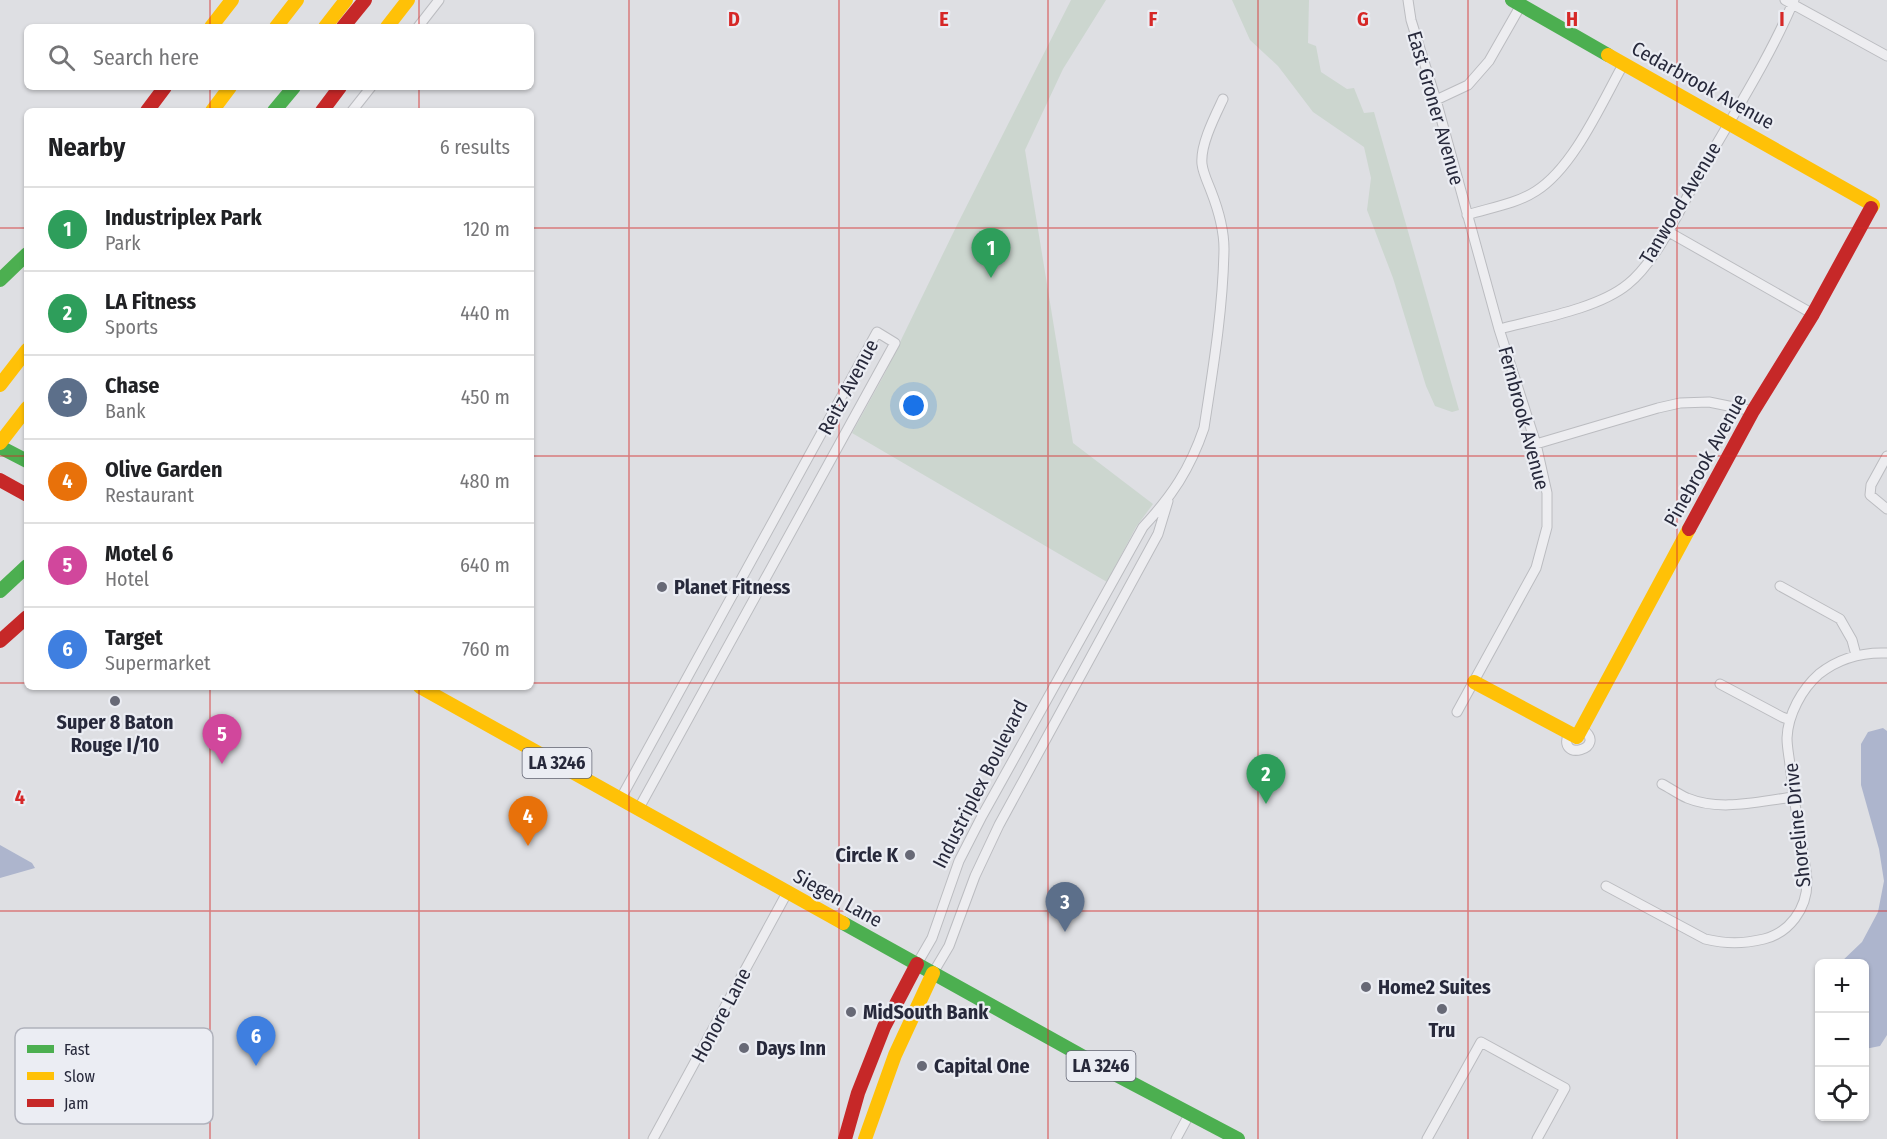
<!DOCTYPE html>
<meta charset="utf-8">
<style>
:root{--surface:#fff;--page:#f6f6f6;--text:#202124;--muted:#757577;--line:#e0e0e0;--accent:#676976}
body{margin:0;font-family:"Fira Sans Condensed",sans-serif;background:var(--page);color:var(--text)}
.controls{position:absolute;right:18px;bottom:18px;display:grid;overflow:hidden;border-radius:9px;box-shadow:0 2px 4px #0004}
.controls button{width:54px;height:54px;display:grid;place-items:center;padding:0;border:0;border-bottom:2px solid var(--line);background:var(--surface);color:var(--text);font:30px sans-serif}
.you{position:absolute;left:914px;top:406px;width:21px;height:21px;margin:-15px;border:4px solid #fff;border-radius:50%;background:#1a73e8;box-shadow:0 0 0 9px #1a73e833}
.badge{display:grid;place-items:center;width:39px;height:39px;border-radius:50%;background:var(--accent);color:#fff;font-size:20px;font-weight:700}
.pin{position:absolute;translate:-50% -50px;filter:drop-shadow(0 2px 3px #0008)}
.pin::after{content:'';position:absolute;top:32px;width:21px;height:18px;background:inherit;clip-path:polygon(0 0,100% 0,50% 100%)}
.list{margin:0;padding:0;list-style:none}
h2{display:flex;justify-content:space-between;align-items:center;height:78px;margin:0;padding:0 24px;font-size:26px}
h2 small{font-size:20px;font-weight:400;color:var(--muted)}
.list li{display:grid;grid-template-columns:39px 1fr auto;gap:18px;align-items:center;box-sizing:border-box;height:84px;padding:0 24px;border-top:2px solid var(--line)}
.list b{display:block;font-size:22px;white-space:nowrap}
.list p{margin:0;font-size:20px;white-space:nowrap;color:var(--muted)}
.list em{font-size:20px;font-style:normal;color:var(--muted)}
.icon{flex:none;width:33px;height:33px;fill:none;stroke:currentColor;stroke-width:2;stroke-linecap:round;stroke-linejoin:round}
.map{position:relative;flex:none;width:1887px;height:1139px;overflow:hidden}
.search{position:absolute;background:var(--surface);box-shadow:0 2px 4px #0004;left:24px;top:24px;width:510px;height:66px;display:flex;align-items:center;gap:15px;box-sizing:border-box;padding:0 21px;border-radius:9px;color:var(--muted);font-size:22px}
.panel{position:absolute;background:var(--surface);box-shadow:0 2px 4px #0004;left:24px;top:108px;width:510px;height:582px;border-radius:9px}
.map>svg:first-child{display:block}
.green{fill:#ccd6cf}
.water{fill:#adb5cd}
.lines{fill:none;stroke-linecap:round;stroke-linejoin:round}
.street-casing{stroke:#bbbcc0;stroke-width:11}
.street{stroke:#ededf0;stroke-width:9}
.fast{stroke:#4caf50;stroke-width:14}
.slow{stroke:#ffc107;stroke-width:14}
.jam{stroke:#c62828;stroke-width:14}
.grid{fill:none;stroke:#d62828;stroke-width:1.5;stroke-opacity:0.55}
.poi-dot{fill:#676976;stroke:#ebedf3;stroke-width:2}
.labels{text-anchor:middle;stroke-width:4.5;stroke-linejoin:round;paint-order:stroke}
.shield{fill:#ebedf3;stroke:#626472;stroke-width:1.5}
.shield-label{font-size:18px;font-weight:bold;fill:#27293b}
.street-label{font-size:20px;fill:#27293b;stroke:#ebedf3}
.poi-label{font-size:20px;font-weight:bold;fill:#27293b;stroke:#ebedf3;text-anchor:start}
.key{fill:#ebedf3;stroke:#b0b2bc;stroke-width:1.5}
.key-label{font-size:16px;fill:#27293b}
.grid-label{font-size:20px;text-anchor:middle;font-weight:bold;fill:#d62828;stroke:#ebedf3;stroke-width:4.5;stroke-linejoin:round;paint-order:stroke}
</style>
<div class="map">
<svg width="1887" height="1139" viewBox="0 0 1887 1139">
<rect width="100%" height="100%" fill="#dedfe3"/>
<path class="green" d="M1071,0H1106L1063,69L1025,150L1073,443L1153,504L1136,527L1107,582L852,433L884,375L957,225Z
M1232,0H1309L1308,43L1316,46L1321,72L1347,89L1354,88L1364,113L1374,112L1459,410L1452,412L1435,406L1426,386L1393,278L1367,210L1371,178L1364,147L1313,112L1278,66L1250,40Z"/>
<path class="water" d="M1883,728L1887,731V1035L1880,1046L1865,1049L1864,964L1840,963L1862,942L1878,912L1884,881L1879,849L1861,785V744L1868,732Z
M0,845L32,863L35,868L0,878Z"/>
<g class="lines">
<g class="street-casing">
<path id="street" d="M1408,0L1411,20L1436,100L1499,329L1536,444L1547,493V527L1536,568L1457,712
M1785,0L1887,56
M418,27L439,0
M1436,100L1468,85L1489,61L1521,5
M352,111L371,87
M1467,215C1489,208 1516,204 1536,191C1574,167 1602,102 1624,63
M1667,231L1813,314
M1499,329C1537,319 1598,309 1628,284C1657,261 1682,205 1700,173C1731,118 1770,58 1794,0
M1536,444L1658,408L1680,403L1709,402L1753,411
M1887,456L1871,485L1870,495L1887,509
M1780,586L1840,619L1852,640L1856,655
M1720,684L1782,717L1790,720
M1569,732C1555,764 1610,748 1582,729
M1662,784C1670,788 1678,794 1687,798C1721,812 1759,801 1794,797
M621,798L877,332L895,343L639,808
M1606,886L1705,939C1727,944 1742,944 1764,939C1789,933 1807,909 1807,882C1807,871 1803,858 1802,846C1797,819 1793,792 1790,765C1789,756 1787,747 1787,738C1788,714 1802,689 1819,674C1839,658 1862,652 1887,653
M917,964L932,938L959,861L982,816L1143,527C1172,496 1190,469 1204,428C1213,369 1223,309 1224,249C1224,229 1218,209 1211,191C1208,183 1203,173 1202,164C1200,145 1215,116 1223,99
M933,973L949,946L975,876L999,825L1158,534L1168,501
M653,1139L788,891
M1176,1139L1190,1113
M1427,1139L1481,1042L1565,1088L1537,1139"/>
</g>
<use href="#street" class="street"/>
<path class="fast" d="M1512,0L1608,55
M274,111L294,87
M0,280L27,254
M0,447L27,461
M0,591L27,566
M843,923L1109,1071L1238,1139"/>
<path class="slow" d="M211,27L232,0
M276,27L297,0
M325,27L346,0
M387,27L408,0
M1608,55L1873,205L1871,208
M212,111L230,87
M0,385L27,350
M0,443L27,408
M1474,682L1577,737L1689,529
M420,687L843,923
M865,1139L895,1055L933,973"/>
<path class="jam" d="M343,27L365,0
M147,111L165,87
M322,111L340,87
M0,480L27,495
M1689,529L1753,411L1813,314L1871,208
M0,641L27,617
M845,1139L858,1093L884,1027L917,964"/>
</g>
<path class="grid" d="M210,0V27M419,0V27M629,0V1139M839,0V1139M1048,0V1139M1258,0V1139M1468,0V1139M1677,0V1139M210,87V111M419,87V111M0,228H27M531,228H1887M0,456H27M531,456H1887M0,683H27M531,683H1887M210,687V1139M419,687V1139M0,911H1887"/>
<g class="poi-dot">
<circle cx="662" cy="587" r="6"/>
<circle cx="115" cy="701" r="6"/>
<circle cx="910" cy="855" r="6"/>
<circle cx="1366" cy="987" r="6"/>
<circle cx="1442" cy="1009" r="6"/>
<circle cx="851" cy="1012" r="6"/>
<circle cx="744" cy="1048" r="6"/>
<circle cx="922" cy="1066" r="6"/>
</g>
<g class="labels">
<g class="shield">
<rect x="522.5" y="748" width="69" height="30" rx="4.5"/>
<rect x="1066.5" y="1051" width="69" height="30" rx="4.5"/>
</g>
<g class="shield-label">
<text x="557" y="769">LA 3246</text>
<text x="1101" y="1072">LA 3246</text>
</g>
<g class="street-label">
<text transform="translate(1703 85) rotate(29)" y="7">Cedarbrook Avenue</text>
<text transform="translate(1436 108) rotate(74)" y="7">East Groner Avenue</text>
<text transform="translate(1680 203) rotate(-59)" y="7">Tanwood Avenue</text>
<text transform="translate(848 387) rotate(-62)" y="7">Reitz Avenue</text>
<text transform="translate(1524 418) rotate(75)" y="7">Fernbrook Avenue</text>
<text transform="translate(1705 460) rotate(-61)" y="7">Pinebrook Avenue</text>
<text transform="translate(980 784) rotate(-63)" y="7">Industriplex Boulevard</text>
<text transform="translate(1797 825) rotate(-96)" y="7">Shoreline Drive</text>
<text transform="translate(838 898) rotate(29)" y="7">Siegen Lane</text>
<text transform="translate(721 1015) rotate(-62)" y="7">Honore Lane</text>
</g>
<g class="poi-label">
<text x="674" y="594">Planet Fitness</text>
<text x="115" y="729" text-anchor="middle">Super 8 Baton<tspan x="115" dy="23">Rouge I/10</tspan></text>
<text x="898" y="862" text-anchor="end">Circle K</text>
<text x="1378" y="994">Home2 Suites</text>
<text x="863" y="1019">MidSouth Bank</text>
<text x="1442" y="1037" text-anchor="middle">Tru</text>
<text x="756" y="1055">Days Inn</text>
<text x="934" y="1073">Capital One</text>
</g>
</g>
<rect x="15" y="1028" width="198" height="96" rx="9" class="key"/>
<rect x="27" y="1045" width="27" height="8" fill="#4caf50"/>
<rect x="27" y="1072" width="27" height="8" fill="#ffc107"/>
<rect x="27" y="1099" width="27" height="8" fill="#c62828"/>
<g class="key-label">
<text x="64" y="1055">Fast</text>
<text x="64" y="1082">Slow</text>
<text x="64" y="1109">Jam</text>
</g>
<g class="grid-label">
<text x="734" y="26">D</text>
<text x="944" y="26">E</text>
<text x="1153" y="26">F</text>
<text x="1363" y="26">G</text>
<text x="1572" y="26">H</text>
<text x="1782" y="26">I</text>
<text x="20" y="804">4</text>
</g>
</svg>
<div class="controls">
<button>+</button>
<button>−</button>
<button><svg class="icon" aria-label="locate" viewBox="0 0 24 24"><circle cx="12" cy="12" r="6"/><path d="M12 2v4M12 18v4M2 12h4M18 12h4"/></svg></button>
</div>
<div class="you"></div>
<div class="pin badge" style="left:991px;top:278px;background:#2e9e5b">1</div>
<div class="pin badge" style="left:1266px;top:804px;background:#2e9e5b">2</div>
<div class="pin badge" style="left:1065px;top:932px;background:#5c6f8a">3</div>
<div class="pin badge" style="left:528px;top:846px;background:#e8710a">4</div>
<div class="pin badge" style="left:222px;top:764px;background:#d1479c">5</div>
<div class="pin badge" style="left:256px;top:1066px;background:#3f7fe0">6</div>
<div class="search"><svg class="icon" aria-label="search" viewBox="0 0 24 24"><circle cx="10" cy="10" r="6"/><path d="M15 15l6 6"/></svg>Search here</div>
<section class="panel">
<h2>Nearby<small>6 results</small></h2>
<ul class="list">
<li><span class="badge" style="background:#2e9e5b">1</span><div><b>Industriplex Park</b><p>Park</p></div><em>120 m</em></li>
<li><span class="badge" style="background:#2e9e5b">2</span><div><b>LA Fitness</b><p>Sports</p></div><em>440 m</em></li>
<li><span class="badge" style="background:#5c6f8a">3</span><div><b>Chase</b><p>Bank</p></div><em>450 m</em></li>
<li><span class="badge" style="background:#e8710a">4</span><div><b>Olive Garden</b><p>Restaurant</p></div><em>480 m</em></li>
<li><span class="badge" style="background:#d1479c">5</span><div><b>Motel 6</b><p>Hotel</p></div><em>640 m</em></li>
<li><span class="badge" style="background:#3f7fe0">6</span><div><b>Target</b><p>Supermarket</p></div><em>760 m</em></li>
</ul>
</section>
</div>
